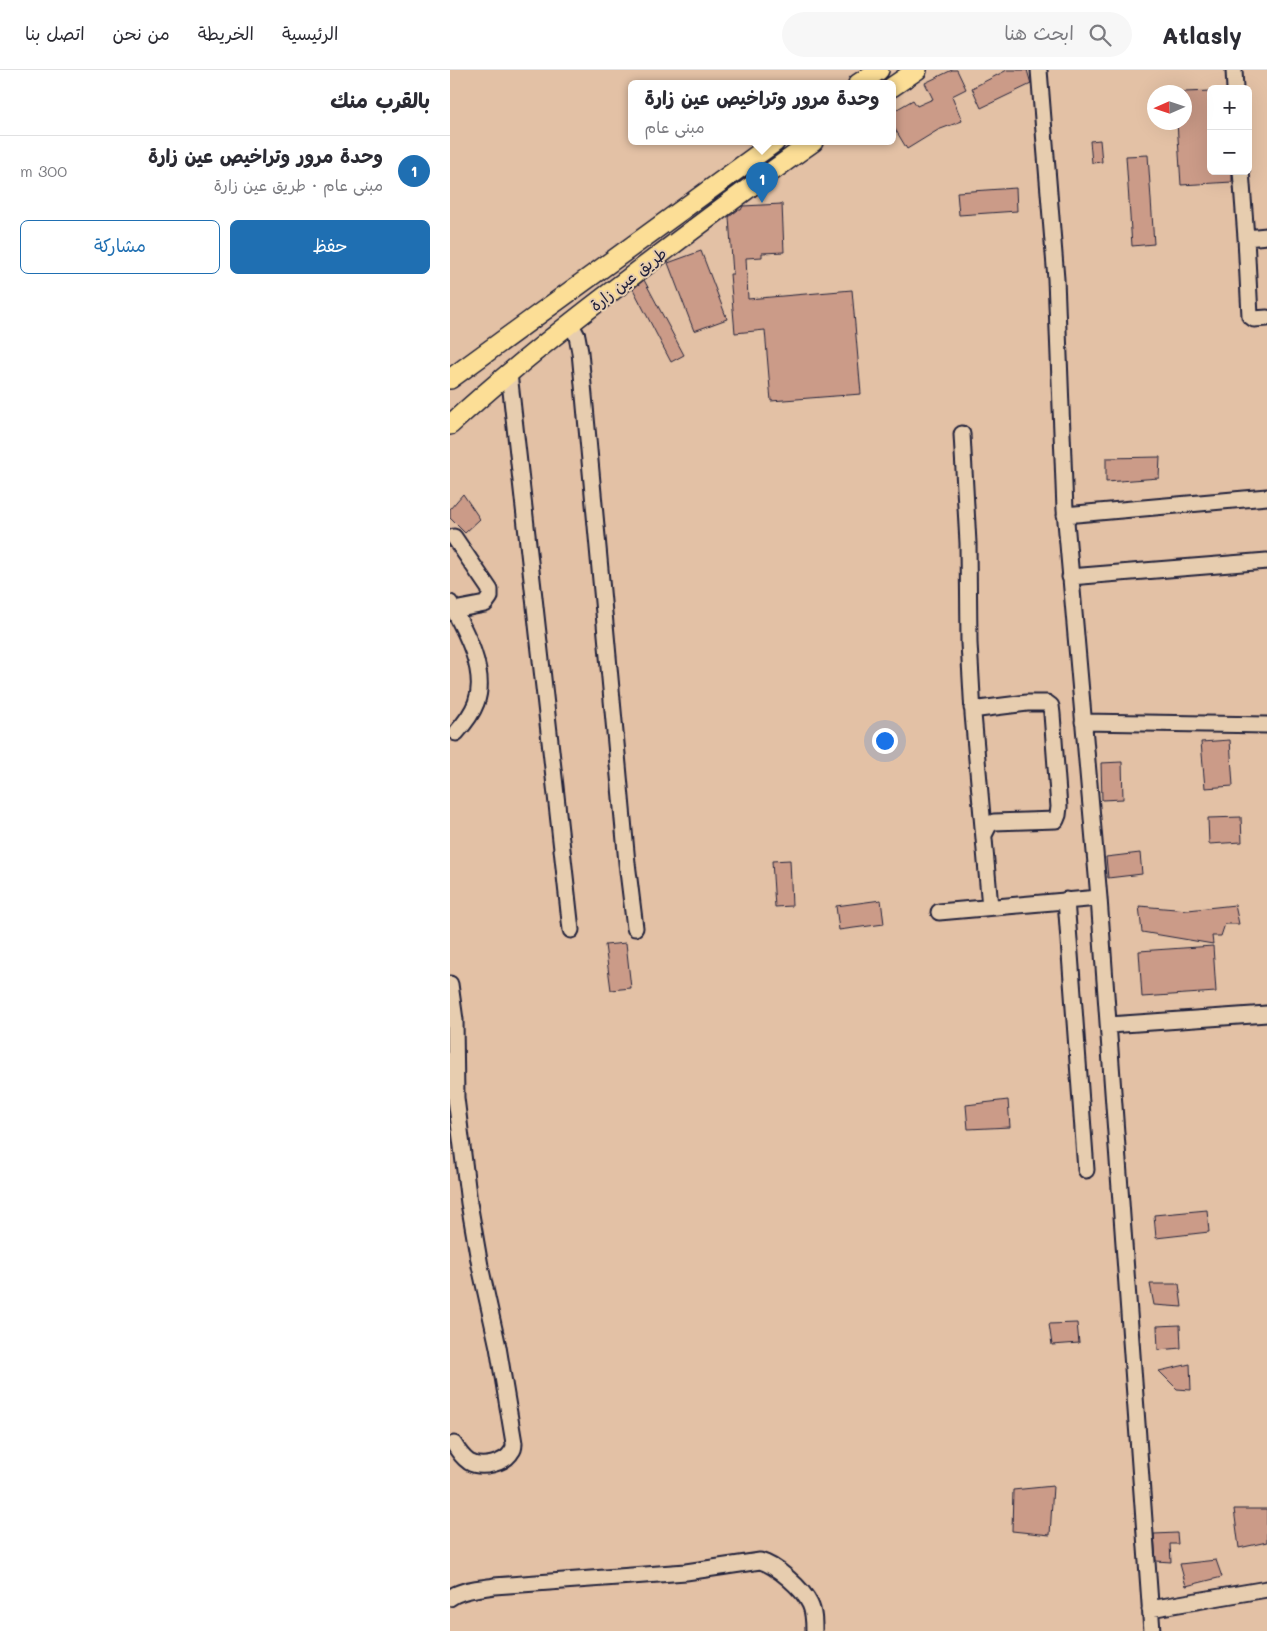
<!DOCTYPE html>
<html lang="ar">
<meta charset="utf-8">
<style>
:root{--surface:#fff;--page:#f7f7f7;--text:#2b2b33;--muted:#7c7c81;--line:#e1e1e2;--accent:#1f6fb2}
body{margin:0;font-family:Mali,"Playpen Sans Arabic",sans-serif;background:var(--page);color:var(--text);direction:rtl}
.controls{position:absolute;right:15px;top:15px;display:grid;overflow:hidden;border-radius:8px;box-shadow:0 5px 20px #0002}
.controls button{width:45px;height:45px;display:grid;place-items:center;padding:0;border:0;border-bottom:1px solid var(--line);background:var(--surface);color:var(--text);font:25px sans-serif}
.compass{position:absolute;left:697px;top:15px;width:45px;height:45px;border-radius:50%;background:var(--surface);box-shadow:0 5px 20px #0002;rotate:267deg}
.you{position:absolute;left:434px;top:670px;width:18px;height:18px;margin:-12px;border:4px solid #fff;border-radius:50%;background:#1a73e8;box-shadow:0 0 0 8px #1a73e833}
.badge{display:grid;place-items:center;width:32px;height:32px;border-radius:50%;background:var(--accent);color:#fff;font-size:16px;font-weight:700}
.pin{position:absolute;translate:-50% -41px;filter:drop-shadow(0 1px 2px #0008)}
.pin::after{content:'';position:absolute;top:26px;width:18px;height:15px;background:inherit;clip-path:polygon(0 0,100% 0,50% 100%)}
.popup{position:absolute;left:178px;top:10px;width:268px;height:65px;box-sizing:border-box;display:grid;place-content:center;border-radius:8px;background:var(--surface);filter:drop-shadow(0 1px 4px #0005);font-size:16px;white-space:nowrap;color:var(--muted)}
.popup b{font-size:19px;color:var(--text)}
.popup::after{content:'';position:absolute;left:50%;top:100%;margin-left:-10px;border:10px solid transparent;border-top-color:var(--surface)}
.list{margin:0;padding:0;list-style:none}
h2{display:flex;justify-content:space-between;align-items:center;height:65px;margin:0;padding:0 20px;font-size:21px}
h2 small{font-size:16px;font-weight:400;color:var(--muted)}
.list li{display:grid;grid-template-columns:32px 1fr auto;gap:15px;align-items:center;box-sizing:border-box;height:70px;padding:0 20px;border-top:1px solid var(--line)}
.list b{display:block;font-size:19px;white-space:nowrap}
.list p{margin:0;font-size:16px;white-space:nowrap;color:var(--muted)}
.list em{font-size:16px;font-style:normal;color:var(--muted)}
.actions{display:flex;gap:10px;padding:15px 20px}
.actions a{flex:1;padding:11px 0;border:1px solid var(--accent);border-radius:8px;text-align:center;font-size:18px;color:var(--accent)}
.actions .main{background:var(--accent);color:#fff}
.icon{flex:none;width:28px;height:28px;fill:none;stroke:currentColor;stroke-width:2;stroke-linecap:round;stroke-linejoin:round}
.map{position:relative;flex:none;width:817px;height:1561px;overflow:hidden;direction:ltr}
header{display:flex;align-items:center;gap:30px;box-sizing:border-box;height:70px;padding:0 25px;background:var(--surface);border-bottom:1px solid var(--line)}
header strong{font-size:24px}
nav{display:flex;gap:28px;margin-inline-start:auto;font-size:18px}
.search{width:350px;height:45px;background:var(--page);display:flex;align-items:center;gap:12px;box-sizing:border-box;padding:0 18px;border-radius:28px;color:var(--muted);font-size:19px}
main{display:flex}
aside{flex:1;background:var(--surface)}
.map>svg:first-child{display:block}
.building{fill:#cb9b88;stroke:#22223b}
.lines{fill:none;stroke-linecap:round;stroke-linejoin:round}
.minor-casing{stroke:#22223b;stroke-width:19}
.major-casing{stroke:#22223b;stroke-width:22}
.minor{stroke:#e7cdaf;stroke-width:15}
.major{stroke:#fcde96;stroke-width:19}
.labels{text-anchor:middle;stroke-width:4;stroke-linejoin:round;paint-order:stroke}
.street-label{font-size:16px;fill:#22223b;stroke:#e7cdaf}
</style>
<header>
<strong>Atlasly</strong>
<div class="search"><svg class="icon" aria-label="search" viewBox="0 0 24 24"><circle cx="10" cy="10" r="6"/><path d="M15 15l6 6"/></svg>ابحث هنا</div>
<nav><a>الرئيسية</a><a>الخريطة</a><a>من نحن</a><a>اتصل بنا</a></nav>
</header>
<main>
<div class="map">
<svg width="817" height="1561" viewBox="0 0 817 1561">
<rect width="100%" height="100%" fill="#e3c1a5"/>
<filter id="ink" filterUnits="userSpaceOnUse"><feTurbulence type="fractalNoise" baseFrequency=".02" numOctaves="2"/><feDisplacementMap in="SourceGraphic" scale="10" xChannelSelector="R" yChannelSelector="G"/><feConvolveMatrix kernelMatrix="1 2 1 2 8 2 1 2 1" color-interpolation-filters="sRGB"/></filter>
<g filter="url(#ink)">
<path class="building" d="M502,0H507L516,19L502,26L512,51L488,60L457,79L442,54V42L463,30L467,36L483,29L475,13Z
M557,0H577L581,14L531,38L522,18Z
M761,21V101H782V112L731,115L727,52H734V22Z
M650,70L652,92L642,93L640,71Z
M698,85L704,174L682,176L676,86Z
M566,118L567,141L509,145L507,122Z
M332,134L334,182L312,183V187L296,188L298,229L402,220L411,324L321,331L315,260L285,263L280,204H283L279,147L288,140H291L293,136Z
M251,181L277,249L244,261L218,193Z
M194,210L234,285L221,292L183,219Z
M710,387L709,408L656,412V388Z
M13,424L30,449L15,463L0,448V439Z
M780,670L783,716L755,718L751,672Z
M672,692L673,729L652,730L651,693Z
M791,747L792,772L759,774L758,748Z
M690,783L692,804L658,808L656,787Z
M340,790L342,836L325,837L322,791Z
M431,830L434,854L389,860L386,836Z
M785,835L789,854H775L771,866H762L763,874L692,862L689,836L738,840Z
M176,873L181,918L161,920L155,875Z
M763,876L766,922L692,927L689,881Z
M558,1030L560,1057L518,1059L516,1035Z
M757,1140L759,1162L706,1168L704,1145Z
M700,1214H729L732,1237L704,1235Z
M627,1253L629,1273L602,1275L599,1254Z
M730,1255L731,1278L708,1280L707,1256Z
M740,1294L741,1320L727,1319L709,1301Z
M603,1416L600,1465L562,1461L563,1420Z
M784,1439H817V1472L789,1478Z
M727,1463L728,1474H720L721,1492L706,1491L704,1464Z
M766,1490L772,1507L736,1516L730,1494Z"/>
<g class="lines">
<g class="minor-casing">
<path id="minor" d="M589,0L606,209L615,440L649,828L702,1561
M784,0L785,19
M791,101L796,168L800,246L804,249L817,248
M796,168L817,166
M120,253L127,266L130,282L177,793L185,858
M59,303L121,860
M512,364L518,473L519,573L523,644L540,837
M615,445L817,427
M620,507L817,491
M0,533C15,560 38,602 26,633C22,644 14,654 6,663
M4,540L35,534L40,527V520L4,467
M522,638L529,639L577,633H597L601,636L602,644L609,737L608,745L606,750L544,752L539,755L534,765
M633,652L817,655
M616,830L636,1100
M489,842L649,828
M0,914L5,950L6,1028L19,1133L30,1196L48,1277L64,1373C64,1376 64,1379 62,1381C55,1394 31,1399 19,1392C12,1387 8,1381 4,1374
M659,955L817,944
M0,1528C10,1519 30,1519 44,1516L236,1502L310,1491C326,1495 353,1519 360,1534C364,1542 364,1552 364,1561
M700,1539L817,1519"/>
</g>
<g class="major-casing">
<path id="major" d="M408,14L429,0
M442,17L467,0
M0,309L325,72
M0,355C54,305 112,259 170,215C234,166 297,118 363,72"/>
</g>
<use href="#minor" class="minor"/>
<use href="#major" class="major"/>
</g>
</g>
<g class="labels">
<g class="street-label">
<text transform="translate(178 209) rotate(-38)" y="6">طريق عين زارة</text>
</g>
</g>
</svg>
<div class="controls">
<button>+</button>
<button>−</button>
</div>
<svg class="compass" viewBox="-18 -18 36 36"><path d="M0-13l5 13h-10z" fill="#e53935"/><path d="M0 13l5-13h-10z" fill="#7c7c81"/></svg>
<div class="you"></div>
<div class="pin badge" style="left:312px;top:133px">1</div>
<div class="popup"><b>وحدة مرور وتراخيص عين زارة</b>مبنى عام</div>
</div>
<aside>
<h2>بالقرب منك<small></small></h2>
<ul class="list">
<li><span class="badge">1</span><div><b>وحدة مرور وتراخيص عين زارة</b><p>مبنى عام · طريق عين زارة</p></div><em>300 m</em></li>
</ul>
<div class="actions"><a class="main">حفظ</a><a>مشاركة</a></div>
</aside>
</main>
